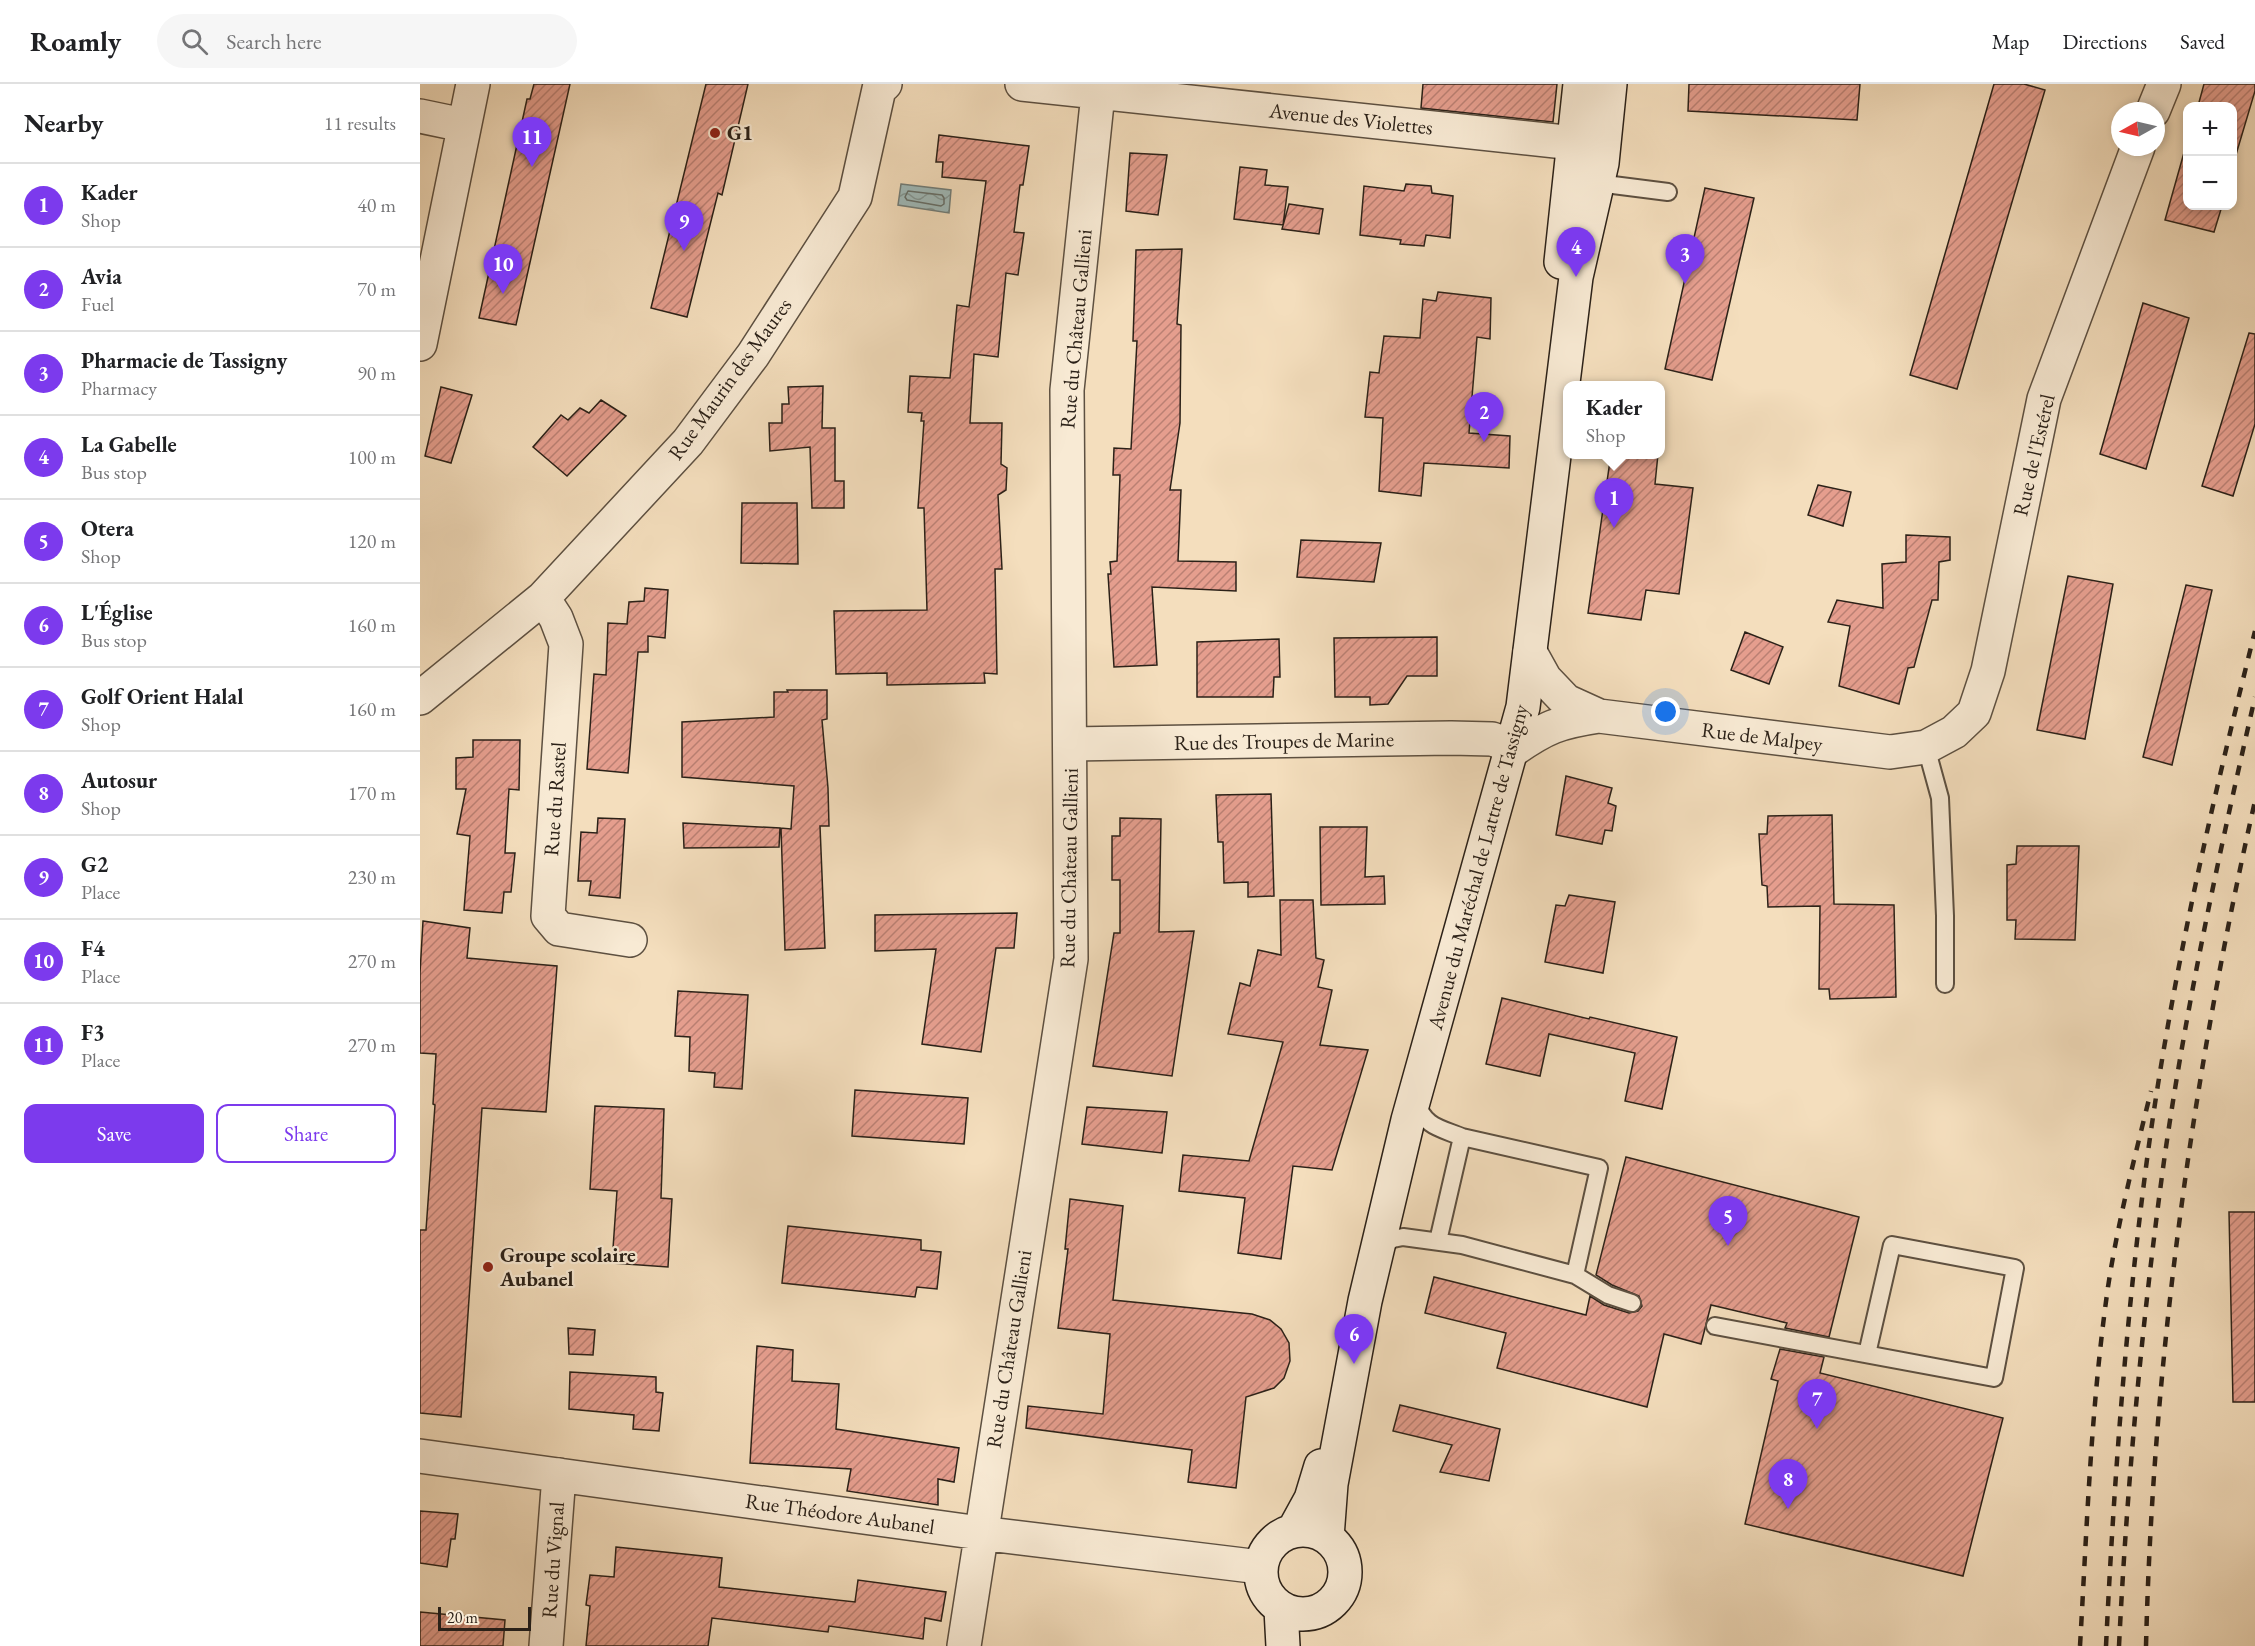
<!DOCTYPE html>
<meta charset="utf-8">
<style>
:root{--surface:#fff;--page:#f6f6f6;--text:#202124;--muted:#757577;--line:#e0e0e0;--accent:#7c3aed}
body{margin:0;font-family:"EB Garamond",serif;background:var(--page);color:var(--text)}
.controls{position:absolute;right:18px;top:18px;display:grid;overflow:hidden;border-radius:12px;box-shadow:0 3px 9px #0003}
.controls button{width:54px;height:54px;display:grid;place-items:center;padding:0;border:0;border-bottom:2px solid var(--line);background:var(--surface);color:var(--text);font:30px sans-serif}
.compass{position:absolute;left:1691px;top:18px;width:54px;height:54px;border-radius:50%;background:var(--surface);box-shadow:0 3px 9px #0003;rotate:262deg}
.scale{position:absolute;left:18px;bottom:15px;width:93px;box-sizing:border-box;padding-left:6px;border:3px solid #2b2118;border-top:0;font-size:16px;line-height:21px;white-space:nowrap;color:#2b2118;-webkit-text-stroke:4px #f8ead4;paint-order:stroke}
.you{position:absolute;left:1246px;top:628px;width:21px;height:21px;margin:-15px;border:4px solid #fff;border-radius:50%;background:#1a73e8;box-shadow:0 0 0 9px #1a73e833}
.badge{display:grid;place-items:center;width:39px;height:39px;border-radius:50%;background:var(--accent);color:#fff;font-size:20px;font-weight:700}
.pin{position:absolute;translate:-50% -50px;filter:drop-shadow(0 2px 3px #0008)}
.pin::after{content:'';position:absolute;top:32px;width:21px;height:18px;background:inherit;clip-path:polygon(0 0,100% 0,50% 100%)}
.popup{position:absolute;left:1143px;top:297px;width:102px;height:78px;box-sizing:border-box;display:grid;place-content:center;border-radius:12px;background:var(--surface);filter:drop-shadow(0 2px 4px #0005);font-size:20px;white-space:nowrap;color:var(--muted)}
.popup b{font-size:22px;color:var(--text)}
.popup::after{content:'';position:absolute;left:50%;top:100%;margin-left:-12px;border:12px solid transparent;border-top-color:var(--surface)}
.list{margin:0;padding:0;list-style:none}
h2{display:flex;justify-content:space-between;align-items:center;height:78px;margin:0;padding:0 24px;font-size:26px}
h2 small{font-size:20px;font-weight:400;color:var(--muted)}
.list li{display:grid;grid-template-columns:39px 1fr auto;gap:18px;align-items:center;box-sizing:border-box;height:84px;padding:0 24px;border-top:2px solid var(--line)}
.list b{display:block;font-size:22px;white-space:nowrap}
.list p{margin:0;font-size:20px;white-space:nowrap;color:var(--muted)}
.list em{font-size:20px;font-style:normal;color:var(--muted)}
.actions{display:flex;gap:12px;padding:18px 24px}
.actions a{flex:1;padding:14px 0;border:2px solid var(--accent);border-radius:12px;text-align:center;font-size:21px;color:var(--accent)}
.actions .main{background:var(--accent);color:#fff}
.icon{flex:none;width:33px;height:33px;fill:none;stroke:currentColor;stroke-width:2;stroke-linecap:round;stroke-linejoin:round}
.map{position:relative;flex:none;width:1835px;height:1562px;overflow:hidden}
header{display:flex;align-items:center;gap:36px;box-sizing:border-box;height:84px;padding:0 30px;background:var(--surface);border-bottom:2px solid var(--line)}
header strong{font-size:28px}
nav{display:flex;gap:33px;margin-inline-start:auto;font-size:21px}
.search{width:420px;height:54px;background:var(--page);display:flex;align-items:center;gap:15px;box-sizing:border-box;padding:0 21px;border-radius:33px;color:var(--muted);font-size:22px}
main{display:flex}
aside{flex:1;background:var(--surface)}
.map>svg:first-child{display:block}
.water{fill:url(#water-waves);stroke:#717d79;stroke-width:1.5}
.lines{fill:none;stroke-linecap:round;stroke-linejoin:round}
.shore{stroke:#656e69;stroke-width:1.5}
.building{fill:url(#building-hatch);stroke:#2b2118;stroke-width:1.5}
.lane-casing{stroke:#5d5041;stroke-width:20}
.street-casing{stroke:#5d5041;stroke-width:36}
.secondary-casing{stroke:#2b2118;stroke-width:36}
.lane{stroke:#f8ead4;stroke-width:16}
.street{stroke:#f8ead4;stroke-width:33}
.secondary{stroke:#f8ead4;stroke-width:33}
.rail{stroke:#2b2118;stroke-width:4.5;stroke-dasharray:10 10;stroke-linecap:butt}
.poi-dot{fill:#8f2418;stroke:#f8ead4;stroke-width:2}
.labels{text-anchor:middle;stroke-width:4.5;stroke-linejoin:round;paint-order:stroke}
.street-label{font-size:21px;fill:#2b2118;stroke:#f8ead4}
.poi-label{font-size:21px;font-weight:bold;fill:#2b2118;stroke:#f8ead4;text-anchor:start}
</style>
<header>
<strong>Roamly</strong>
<div class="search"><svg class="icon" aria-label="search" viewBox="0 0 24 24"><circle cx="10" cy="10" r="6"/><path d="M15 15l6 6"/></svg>Search here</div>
<nav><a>Map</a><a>Directions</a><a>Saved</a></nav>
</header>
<main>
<aside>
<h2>Nearby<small>11 results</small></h2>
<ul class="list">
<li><span class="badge">1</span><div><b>Kader</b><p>Shop</p></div><em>40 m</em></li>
<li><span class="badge">2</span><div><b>Avia</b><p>Fuel</p></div><em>70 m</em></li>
<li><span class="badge">3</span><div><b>Pharmacie de Tassigny</b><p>Pharmacy</p></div><em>90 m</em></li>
<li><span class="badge">4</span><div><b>La Gabelle</b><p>Bus stop</p></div><em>100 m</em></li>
<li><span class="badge">5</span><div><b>Otera</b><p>Shop</p></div><em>120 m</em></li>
<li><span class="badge">6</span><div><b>L'Église</b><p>Bus stop</p></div><em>160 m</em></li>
<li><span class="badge">7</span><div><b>Golf Orient Halal</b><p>Shop</p></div><em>160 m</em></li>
<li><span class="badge">8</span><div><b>Autosur</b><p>Shop</p></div><em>170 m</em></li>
<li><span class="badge">9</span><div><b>G2</b><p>Place</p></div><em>230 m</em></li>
<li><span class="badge">10</span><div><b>F4</b><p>Place</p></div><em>270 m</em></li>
<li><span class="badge">11</span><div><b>F3</b><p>Place</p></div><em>270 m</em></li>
</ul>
<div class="actions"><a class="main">Save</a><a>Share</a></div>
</aside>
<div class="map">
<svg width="1835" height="1562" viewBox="0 0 1835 1562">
<defs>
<pattern id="water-waves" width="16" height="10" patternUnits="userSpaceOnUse" patternTransform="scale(1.5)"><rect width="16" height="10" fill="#9fbaba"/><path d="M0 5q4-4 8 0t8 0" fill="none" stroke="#829796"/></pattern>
<pattern id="building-hatch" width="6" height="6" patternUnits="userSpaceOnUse" patternTransform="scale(1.5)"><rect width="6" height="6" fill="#e59e8e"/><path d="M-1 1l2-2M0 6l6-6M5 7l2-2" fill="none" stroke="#ba8073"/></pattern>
</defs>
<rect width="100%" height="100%" fill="#f4debd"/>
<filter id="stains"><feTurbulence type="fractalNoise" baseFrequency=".00333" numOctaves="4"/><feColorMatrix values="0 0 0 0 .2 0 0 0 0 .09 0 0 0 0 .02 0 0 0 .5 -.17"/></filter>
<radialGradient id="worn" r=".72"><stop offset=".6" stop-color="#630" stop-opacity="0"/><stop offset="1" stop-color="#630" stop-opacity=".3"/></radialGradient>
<path class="water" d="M481,100L531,106L529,129L478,121Z"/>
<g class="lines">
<path class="shore" d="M488,107L522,111L524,114V120L521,122L487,116L485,113Z"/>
</g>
<path class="building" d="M114,0H150L96,241L59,234L107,15H110Z
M286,0H328L302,111L298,109L267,233L231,224Z
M1003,0H1137L1133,38L1001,24Z
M1269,0H1440L1437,36L1268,27Z
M1574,0H1604L1625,6L1537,305L1490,291Z
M1784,0H1835V7L1812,84V22H1778Z
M519,51L609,62L603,101H600L594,148L604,149L598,191L586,189L578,273L554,270L550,339H582L581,380L587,384L586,406L578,411L582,485H575L577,590L564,589L565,599L467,601V589L416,590L414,527L507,526L504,424H498L504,337H501L502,329L488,328L490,292L530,294L537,221L549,223L566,97L522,93L523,78H516Z
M1767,58V122H1802L1794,148L1745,136Z
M710,69L747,71L738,131L706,127Z
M820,83L847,86L845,101L868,103L863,141L814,135Z
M986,100L1011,102L1012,109L1033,112L1030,154L1006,151L1004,162L980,160L981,156L940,151L944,102L984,107Z
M1285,104L1334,114L1292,296L1245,285Z
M869,120L903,125L899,150L862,145Z
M762,165L757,240L761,241L760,339L750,406H761L758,477L816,478V507L732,503L737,581L694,583L688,490H691L690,478L697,477L700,391H693L694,364L711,365L717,257H713L716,166Z
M1018,208L1071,214L1070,255L1057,253L1049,349L1090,352L1089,384L1004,379L1001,412L959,407L963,334L945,333L950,288L959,289L964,252L1000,254L1003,215L1016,217Z
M1723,219L1769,234L1726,385L1680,370Z
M1829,249L1835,250V340L1813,412L1782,402Z
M403,302L402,344H415V397H424V424H392L390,363L350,367L349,339H362V320H369L368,303Z
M21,303L52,311L31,379L5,372Z
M181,316L206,332L147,392L113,363L141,331L148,336L160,324L169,329Z
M1191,370H1238L1235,400L1273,404L1259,510L1226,506L1221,536L1168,529Z
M1398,401L1431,408L1423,442L1388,431Z
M322,419H377L378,480L321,479Z
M1486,451L1530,453V476L1519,478L1518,516H1512L1494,583L1488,584L1479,620L1419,602L1430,542L1408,538L1417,516L1463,524L1462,480L1486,478Z
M881,456L961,459L954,498L877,493Z
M1648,492L1693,500L1665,655L1617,646Z
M1766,501L1792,506L1752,681L1723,673Z
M225,504L248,506L245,554L228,552V568H218L208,689L167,685L174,590L186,591L188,539L207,540L209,518L224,517Z
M1325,548L1363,563L1349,600L1311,586Z
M1017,553V592H987L968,620L950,621V613H915L914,554Z
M859,555L860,593H854L853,613H777V558Z
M367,606H407V635L402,636L408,704L409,742H400L405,864L365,866L361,744L371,745L374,702L262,693V638L354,633V608H368Z
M53,656H100L99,706L89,705L85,769H95L91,808H84L82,829L44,826L50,752L37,750L46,705H36V674L53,673Z
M1146,692L1192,704L1188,719L1196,722L1192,747L1185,746L1182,760L1136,751Z
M851,710L854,812L828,813V798L804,799L803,758H798L796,711Z
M1412,731L1414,820L1474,821L1476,913L1410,915L1409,905H1399L1400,822L1348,823L1347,802L1342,801L1339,750H1347L1348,732Z
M178,734L205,735L200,814L169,811L171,797H158L161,748L177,749Z
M700,734L741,735L739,848L774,847L752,992L673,982L694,849H700V796H692V752H700Z
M263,739L360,744L359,763L264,764Z
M900,743H947L945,793L964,792L965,820L901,821Z
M1597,762H1659L1655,856L1595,855L1596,836H1587V781L1596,780Z
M1149,811L1195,818L1183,889L1125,878L1136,821L1145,822Z
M860,816H893L896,874L904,876L898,903L912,906L900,961L948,966L912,1086L873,1082L861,1175L818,1169L825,1114L759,1107L763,1071L829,1077L863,958L808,950L820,899L830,902L838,866L861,871Z
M597,829L594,864H576L561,968L502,960L516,865L455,867V831Z
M3,837L50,844L47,874L137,882L126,1028L62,1024L41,1333L0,1329V1146H6L15,1021L13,1020L16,970L0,969V889Z
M258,907L328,911L322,1005L294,1003L295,989L269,987L270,953L255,952Z
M1082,914L1169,935L1170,933L1257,953L1242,1025L1205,1017L1215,969L1129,950L1120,992L1066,980Z
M435,1006L548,1014L544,1060L432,1052Z
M175,1022L244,1025L241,1114L252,1115L248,1183L192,1179L197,1107L170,1105Z
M667,1023L747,1028L742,1069L662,1060Z
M1206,1073L1439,1133L1409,1253L1365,1244L1367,1239L1291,1221L1281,1260L1244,1250L1227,1323L1077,1284L1086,1249L1005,1229L1014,1193L1166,1231L1170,1212L1184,1221L1209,1229L1218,1227L1222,1222L1219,1212L1192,1201L1176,1191Z
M650,1115L703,1122L693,1216L832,1230L850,1236L861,1245L869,1259L870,1277L864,1294L854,1304L826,1313L816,1404L768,1398L772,1366L606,1344L608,1322L683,1330L690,1250L638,1244L648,1165H645Z
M1809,1128H1835V1318H1813Z
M368,1142L501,1156V1166L521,1168L517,1205L497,1203L495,1213L362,1199Z
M148,1244L175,1246L173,1271L149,1270Z
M337,1262L373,1266L372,1297L419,1300L416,1345L539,1364L534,1398L518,1395V1421L427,1407L431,1385L330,1379Z
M1360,1265L1404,1273L1400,1289L1583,1334L1543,1492L1325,1440L1358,1297L1351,1295Z
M150,1288L236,1293V1308L243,1309L239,1347L213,1345L214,1331L149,1325Z
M980,1321L1080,1345L1069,1397L1020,1388L1032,1361L973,1347Z
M0,1427L38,1430L35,1455H31L27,1483L0,1479Z
M196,1463L302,1474L299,1503L435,1518L438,1496L526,1508L521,1537L505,1534L503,1555L409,1542L408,1548L292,1534L288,1562H166L170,1522L166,1521L170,1491L194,1493Z
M0,1528L85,1536L83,1562H0Z"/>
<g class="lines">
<g class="lane-casing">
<path id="lane" d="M1173,93L1193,101L1248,108
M1506,663L1520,714L1525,832V900
M996,1017C1004,1043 1020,1044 1042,1053
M959,1162L973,1155L983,1153L1042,1161L1155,1191L1179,1084L1042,1053L1018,1157
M1155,1191L1188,1211L1212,1219
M1295,1242L1574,1294L1595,1184L1472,1161L1447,1270"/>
</g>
<g class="street-casing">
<path id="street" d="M602,0L1154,59
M1733,27L1744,0
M0,32L43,41
M0,260L53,0
M123,514L136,534L146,560L128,832L139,845L210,856
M1110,568L1125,595L1146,617L1179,632
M0,614L123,514L268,358L333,271L435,113L459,5L465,0
M650,660L1031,654L1072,655L1078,657
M1093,666C1126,643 1139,638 1179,632L1470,668L1506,663L1534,648L1554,629L1568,587L1624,315L1718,63
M0,1372L560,1449L840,1483
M126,1562L139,1391
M544,1562L651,875L647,306L679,0"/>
</g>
<g class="secondary-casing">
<path id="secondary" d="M1141,178L1160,0
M841 1488a42 42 0 1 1 84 0a42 42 0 1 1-84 0Z
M874,1446L891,1415L901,1382
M907,1453L911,1400L945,1217L988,1036L1103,623L1156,193L1182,79L1190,0
M861,1525L863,1562"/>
</g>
<use href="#lane" class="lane"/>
<use href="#street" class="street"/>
<use href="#secondary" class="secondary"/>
<path class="rail" d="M1660,1562C1667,1442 1671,1322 1688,1203C1698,1137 1715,1072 1731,1007
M1686,1562C1694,1397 1706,1232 1728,1068C1752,892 1792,719 1835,547
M1699,1562C1707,1400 1722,1238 1744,1077C1766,921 1800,766 1835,613
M1726,1562C1733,1278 1772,994 1835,717"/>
</g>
<g class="poi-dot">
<circle cx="295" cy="49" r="6"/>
<circle cx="68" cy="1183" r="6"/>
</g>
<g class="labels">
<g class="street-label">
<text transform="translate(931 35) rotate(6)" y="7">Avenue des Violettes</text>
<text transform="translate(656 245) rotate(-85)" y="7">Rue du Château Gallieni</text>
<text transform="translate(310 295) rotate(-54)" y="7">Rue Maurin des Maures</text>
<text transform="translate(1614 371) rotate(-77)" y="7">Rue de l'Estérel</text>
<text transform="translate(1342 653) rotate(7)" y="7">Rue de Malpey</text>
<text transform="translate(864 657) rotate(-1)" y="7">Rue des Troupes de Marine</text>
<text transform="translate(135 715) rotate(-86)" y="7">Rue du Rastel</text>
<text transform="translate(1058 783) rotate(-75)" y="7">Avenue du Maréchal de Lattre de Tassigny</text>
<text transform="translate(649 784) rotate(-89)" y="7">Rue du Château Gallieni</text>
<text transform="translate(589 1265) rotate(-81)" y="7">Rue du Château Gallieni</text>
<text transform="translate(420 1430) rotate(8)" y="7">Rue Théodore Aubanel</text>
<text transform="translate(133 1476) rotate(-86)" y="7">Rue du Vignal</text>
</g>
<g class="poi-label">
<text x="307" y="56">G1</text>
<text x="80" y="1178">Groupe scolaire<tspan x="80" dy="24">Aubanel</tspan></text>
</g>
</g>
<rect width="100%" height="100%" filter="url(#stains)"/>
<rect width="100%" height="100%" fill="url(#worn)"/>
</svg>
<div class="controls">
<button>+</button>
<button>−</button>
</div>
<svg class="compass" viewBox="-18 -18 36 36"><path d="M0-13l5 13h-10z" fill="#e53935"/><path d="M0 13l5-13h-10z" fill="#757577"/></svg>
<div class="scale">20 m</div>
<div class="you"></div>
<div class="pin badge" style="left:1194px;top:444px">1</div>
<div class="popup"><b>Kader</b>Shop</div>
<div class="pin badge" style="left:1064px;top:358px">2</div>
<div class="pin badge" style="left:1265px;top:200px">3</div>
<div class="pin badge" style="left:1156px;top:193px">4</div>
<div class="pin badge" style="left:1308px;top:1162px">5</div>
<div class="pin badge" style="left:934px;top:1280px">6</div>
<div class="pin badge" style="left:1397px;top:1345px">7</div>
<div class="pin badge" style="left:1368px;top:1425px">8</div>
<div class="pin badge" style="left:264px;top:167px">9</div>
<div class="pin badge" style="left:83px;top:210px">10</div>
<div class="pin badge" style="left:112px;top:83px">11</div>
</div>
</main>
